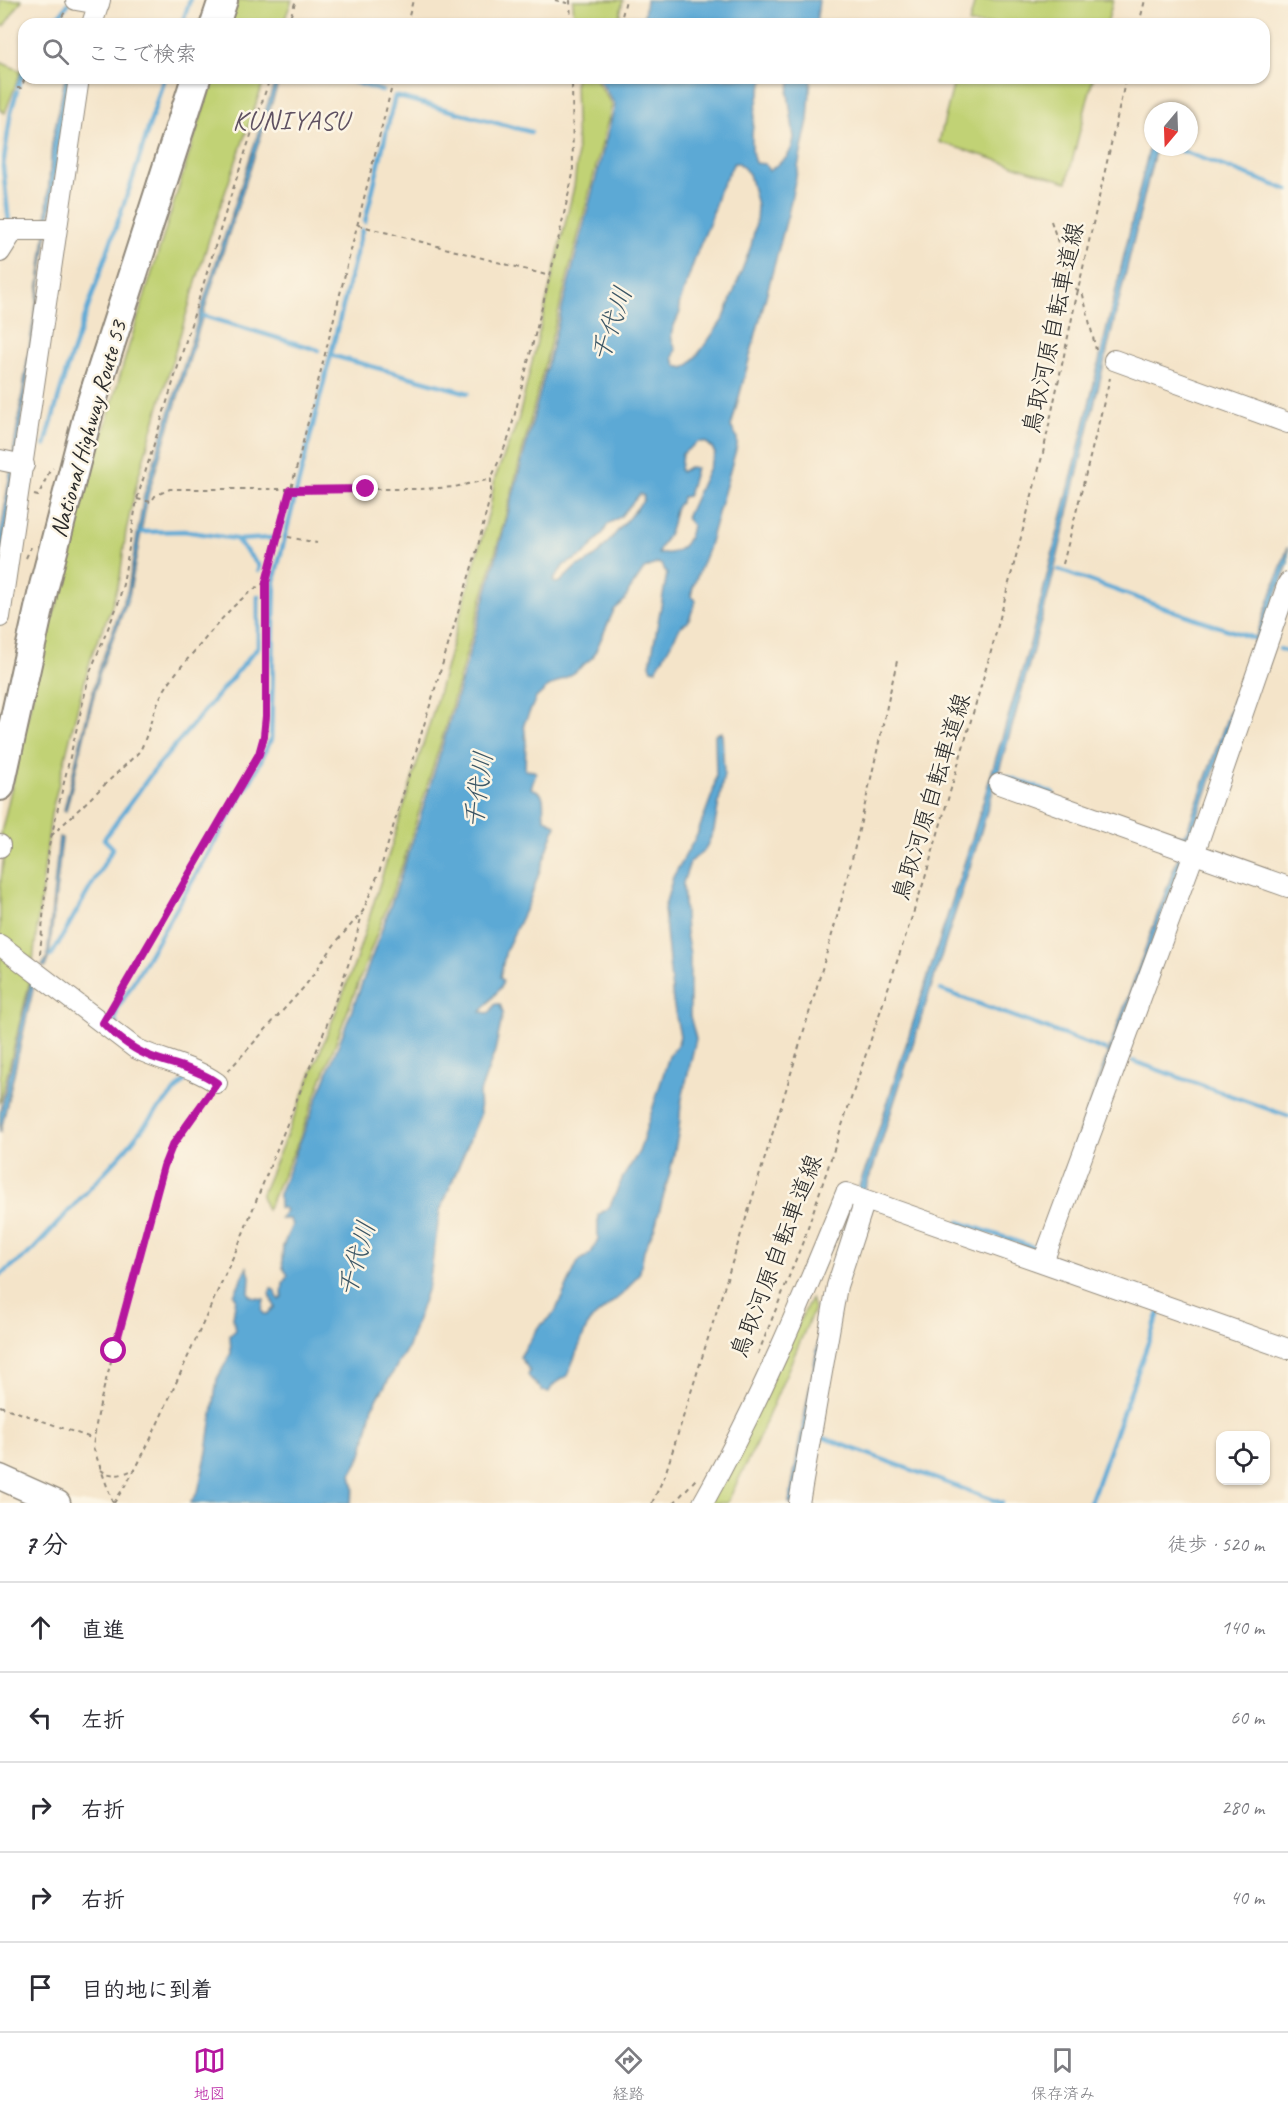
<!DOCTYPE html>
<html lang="ja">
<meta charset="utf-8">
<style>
:root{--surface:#fff;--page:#f2f2f3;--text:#2b2b33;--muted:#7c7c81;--line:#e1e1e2;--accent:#b5179e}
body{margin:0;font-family:Caveat,"Klee One",sans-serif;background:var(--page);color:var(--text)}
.controls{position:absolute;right:18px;bottom:18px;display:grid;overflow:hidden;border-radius:12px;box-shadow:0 2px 4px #0004}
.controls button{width:54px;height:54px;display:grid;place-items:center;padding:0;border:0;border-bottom:2px solid var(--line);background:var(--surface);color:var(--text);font:30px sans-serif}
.compass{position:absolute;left:1144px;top:102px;width:54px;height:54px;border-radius:50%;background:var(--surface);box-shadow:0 2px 4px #0004;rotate:199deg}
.stop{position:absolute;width:18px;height:18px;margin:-14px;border:4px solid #b5179e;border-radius:50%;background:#fff}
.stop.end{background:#b5179e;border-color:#fff;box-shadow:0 2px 6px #0008}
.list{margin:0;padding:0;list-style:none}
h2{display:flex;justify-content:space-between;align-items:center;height:78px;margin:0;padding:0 24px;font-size:26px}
h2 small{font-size:20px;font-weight:400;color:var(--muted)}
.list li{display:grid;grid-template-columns:39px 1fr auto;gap:18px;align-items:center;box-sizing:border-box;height:90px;padding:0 24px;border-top:2px solid var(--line)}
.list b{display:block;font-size:22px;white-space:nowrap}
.list em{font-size:20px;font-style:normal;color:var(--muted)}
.icon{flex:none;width:33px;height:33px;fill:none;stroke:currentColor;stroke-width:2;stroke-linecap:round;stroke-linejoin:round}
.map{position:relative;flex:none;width:1288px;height:1503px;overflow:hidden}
.search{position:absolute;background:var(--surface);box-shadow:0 2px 4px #0004;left:18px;right:18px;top:18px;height:66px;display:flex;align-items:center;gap:15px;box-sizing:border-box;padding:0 21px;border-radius:18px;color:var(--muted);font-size:22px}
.sheet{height:528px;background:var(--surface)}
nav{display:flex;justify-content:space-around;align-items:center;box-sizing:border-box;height:84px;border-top:2px solid var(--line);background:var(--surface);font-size:16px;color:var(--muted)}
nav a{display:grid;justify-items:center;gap:3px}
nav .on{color:var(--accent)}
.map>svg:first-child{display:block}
.green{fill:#c1d274;stroke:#767e50;stroke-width:1.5}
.water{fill:#5ca9d5;stroke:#446a80;stroke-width:1.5;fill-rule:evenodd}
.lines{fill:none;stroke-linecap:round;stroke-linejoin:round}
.stream{stroke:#5ca9d5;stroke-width:4.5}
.minor-casing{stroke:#90887a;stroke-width:22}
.major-casing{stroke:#90887a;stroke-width:27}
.highway-casing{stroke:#90887a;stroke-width:32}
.path{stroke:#90887a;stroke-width:2;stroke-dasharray:4.5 4.5;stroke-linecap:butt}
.minor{stroke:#fff;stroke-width:20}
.major{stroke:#fff;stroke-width:24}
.highway{stroke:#fff;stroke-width:28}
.route{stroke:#b5179e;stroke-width:8}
.labels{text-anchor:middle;stroke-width:5;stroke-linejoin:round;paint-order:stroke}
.street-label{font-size:24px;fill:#2b2b2b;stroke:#fcf5e5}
.water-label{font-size:26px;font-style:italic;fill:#3c5766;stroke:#fcf5e5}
.quarter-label{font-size:27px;letter-spacing:1.5px;fill:#5f5162;stroke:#fcf5e5}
</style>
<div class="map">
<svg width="1288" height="1503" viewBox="0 0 1288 1503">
<rect width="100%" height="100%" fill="#fcf5e5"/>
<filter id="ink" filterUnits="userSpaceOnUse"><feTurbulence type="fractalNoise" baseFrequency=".0167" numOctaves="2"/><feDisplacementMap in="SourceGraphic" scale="12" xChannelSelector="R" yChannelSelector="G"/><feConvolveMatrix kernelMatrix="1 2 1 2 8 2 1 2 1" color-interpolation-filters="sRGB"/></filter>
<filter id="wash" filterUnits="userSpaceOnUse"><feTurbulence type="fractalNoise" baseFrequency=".008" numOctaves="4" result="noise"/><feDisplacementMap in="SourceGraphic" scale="24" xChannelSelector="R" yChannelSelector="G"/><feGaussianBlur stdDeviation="1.35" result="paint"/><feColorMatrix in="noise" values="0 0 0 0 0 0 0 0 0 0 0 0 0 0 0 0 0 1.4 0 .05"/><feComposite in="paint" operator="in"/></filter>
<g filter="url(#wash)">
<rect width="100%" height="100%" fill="#f4e4c9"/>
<path class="green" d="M0,0H22L4,26L0,25Z
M238,0H292L283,24H230Z
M573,0H623L618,24H574Z
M975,0H1113L1107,24H969Z
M0,62L21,71L5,113L0,110Z
M213,78H265L210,236L174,355L138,478L126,531L120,578L110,611L93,651L81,694L51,814L33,961L0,940V887L5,846L1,834L47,631L64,586L72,537L128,349Z
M575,78H595L612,105L504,522L444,732L404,860L378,931L296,1147L267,1210L261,1196L298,1108L355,963L432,716L490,508L495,478L518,421L574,187L577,162Z
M955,78H1093L1067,182L939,142Z
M0,948L32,972L0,1104Z
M811,1298L814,1309L757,1442L727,1503H708Z"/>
<path class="water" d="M646,0H819L816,24H640L644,16Z
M65,78H72L62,128L0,573V539L39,284L45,235L52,143Z
M276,78H280L214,279L148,495L129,596L99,675L66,811L64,810L97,674L128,589L144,495L202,306Z
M598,78H765C756,98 747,143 755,163L765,164L769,171L787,157L792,147L794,138L788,93L791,78H811L808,120L788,214L731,427L737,437V446L708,549L693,587L691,596L696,601L688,622L681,626L656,670L652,669L650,665L667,574L662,565L658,563L644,569L629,591L625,600L614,610L593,657L574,673L547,688L536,698L524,724L526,741L525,770L534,771L536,773L531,788C548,794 542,801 544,818L556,825L555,828L529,902L506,950L500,977L503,981L501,987L481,1012L488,1013L491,1011L495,1004H500L503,1013L495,1051L479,1095L480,1115L440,1211L429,1284L408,1347L373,1406L362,1455L351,1474L354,1489L350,1503H190L198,1492L207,1452L217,1379L231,1353L230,1335L235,1331L233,1317L236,1298L234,1295L247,1267L250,1276L249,1294L252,1297L264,1299L262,1311L264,1314H267L275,1307L269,1294L271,1288L275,1291L279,1300L282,1297L283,1283L288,1275L283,1268L282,1260L283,1246L292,1225L289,1219H280L286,1210L284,1208H279V1194C329,1070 379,946 420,818C494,583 552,343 615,105ZM734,163H739L749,174L757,205L756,223L751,246L724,318L702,349L689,365L684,368L677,366L673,358L676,349C666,333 675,326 680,312L679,305L698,250L710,222L719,191ZM698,442C707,441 712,445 715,454L686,518L692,525C689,546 679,554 658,554C659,547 668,537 671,528C674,519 673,507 681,502L682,497L688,496L696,468L689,467L681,472L680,470L682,454ZM640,494L644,496L643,501L599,553L586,563L577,566L560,582L555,583L553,581L564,565L584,555L603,533L608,524L620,517Z
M1153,132V147H1156L1050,588L1014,720L976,848L873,1168L857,1209L795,1503H789C801,1435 812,1367 828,1300C838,1253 849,1207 868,1163L972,839L1031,640L1077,455Z
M1288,547V563L1189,841L1185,836Z
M722,732L724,774L714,830L705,850L690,862L683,883L686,934L690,954V1016L696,1039L681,1103L679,1130L670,1172L655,1227L644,1250L640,1272L626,1291L589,1322L567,1376L553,1385L549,1392L543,1391C538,1384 532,1382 528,1375L530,1371L520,1357L537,1329L555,1312L578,1262L591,1253L598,1239V1215L609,1208L623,1177L639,1152L669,1056L677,1046L680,1036L673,1002L664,909L673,877L697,835L713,792L716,776L715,734Z
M59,837L62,838L49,957L45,967L42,966L47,958Z
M1178,857L1183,859L1039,1245Z
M35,981L3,1122L0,1133V1114L31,982Z"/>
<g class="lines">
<path class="stream" d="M53,24L68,4
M182,24L190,0
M342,78L382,91
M18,86L24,72
M1171,147L1288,190
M365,222L395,96L531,132
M9,224L3,166L11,112L17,91
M204,316L318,350
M334,356L468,393
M45,445L67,368L134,175L164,78
M141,532L184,531L236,539L259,566L258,571
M238,540L271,538
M1059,570L1199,620L1253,638
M1280,649L1288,652
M1003,775L1053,793
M1138,823L1179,837L1183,836
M51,956L113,848L104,839L152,773L258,647V596
M941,990L1105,1050
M117,1024L115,1022L117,1010L255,773L271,739L275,577L362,230
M1133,1061L1288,1116
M959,1222L1035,1248L1038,1245
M0,1275L32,1251L125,1150L154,1114L188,1077
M816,1435L1002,1503
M1090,1503L1160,1310"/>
</g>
</g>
<g filter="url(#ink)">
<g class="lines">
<g class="minor-casing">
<path id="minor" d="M76,0L99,4
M92,24L100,0
M0,230H56
M0,252L14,230
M1114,360L1288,423
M0,460L24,465
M0,617L79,78
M999,784L1288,887
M0,845V847
M0,945L135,1048C161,1061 193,1066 217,1083
M1043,1262L1194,854L1288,583
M703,1503C759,1403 803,1299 846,1193L1288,1349
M799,1503L837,1286L865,1200"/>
</g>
<g class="major-casing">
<path id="major" d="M0,1477L58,1503"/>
</g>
<g class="highway-casing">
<path id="highway" d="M215,24L223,0
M0,786L44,586L90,407L196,78"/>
</g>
<path class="path" d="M555,0L571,4
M570,0L571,24
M57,24L65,12
M288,24L296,0
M407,24L413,0
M620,24L626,0
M1139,24L1145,0
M17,88H21L25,78
M1051,221L1072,285L1083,295L1096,350
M358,225L550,276
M34,495L38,496L50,470L53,468
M137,499L151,502L155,496L170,489H421L454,487L491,479
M279,535L317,543
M26,558L31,547
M1063,564L1110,378
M51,836L140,751C149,733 152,712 162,694C172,676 185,662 199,646C219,622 238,597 266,582
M40,954L49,846L90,672L118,604L123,584L137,499L230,198L270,78
M110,1010L261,748L266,716V582L297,466L394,78
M228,1071L305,986L337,941L363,911L381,867L477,550L491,493V479L509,437L550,276L573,174L572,78
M758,1354L804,1239L925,878L992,648L1043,453L1078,290L1126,78
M0,1406L94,1439
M100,1470C113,1477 121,1476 134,1469
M113,1503L93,1447L96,1425L101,1399L163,1166L172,1146L207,1096
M114,1503L136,1468L152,1436L238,1246L326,1027L352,954L362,914
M652,1503L665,1475C723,1289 784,1104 837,917C860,832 878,746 897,661
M674,1503L696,1479"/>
<use href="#minor" class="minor"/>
<use href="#major" class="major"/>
<use href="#highway" class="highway"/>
</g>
</g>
<g class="lines" filter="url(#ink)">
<path class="route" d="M114,1351L164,1166L172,1146L217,1083C198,1069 174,1065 152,1057C133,1050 117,1037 103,1023L259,754L264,736L266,716V582L290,490L366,489"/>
</g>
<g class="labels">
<g class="street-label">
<text transform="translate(1053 328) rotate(-78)" y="8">鳥取河原自転車道線</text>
<text transform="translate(88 429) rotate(-74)" y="8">National Highway Route 53</text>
<text transform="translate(931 797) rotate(-73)" y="8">鳥取河原自転車道線</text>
<text transform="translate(776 1256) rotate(-69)" y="8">鳥取河原自転車道線</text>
</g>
<g class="water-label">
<text transform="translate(611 324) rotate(-71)" y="9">千代川</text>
<text transform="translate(478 790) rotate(-82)" y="9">千代川</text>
<text transform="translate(356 1259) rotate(-74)" y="9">千代川</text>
</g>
<g class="quarter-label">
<text x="291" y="129">KUNIYASU</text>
</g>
</g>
</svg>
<div class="controls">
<button><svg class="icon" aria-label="locate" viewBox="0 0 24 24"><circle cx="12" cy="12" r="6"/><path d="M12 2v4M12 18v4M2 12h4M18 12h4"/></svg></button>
</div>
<svg class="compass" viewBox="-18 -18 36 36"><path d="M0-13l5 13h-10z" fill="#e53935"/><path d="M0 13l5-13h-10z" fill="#7c7c81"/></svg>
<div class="stop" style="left:114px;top:1351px"></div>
<div class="stop end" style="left:366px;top:489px"></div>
<div class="search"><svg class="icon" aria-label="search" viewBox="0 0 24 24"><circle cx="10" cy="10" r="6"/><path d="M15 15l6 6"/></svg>ここで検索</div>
</div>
<section class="sheet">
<h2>7 分<small>徒歩 · 520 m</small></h2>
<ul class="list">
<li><svg class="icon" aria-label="ahead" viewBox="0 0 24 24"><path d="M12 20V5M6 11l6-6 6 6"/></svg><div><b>直進</b></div><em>140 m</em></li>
<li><svg class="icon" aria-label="left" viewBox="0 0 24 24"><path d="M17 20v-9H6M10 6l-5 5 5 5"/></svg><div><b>左折</b></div><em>60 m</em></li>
<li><svg class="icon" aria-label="right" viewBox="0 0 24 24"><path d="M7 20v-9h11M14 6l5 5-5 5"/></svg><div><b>右折</b></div><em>280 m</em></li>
<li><svg class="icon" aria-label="right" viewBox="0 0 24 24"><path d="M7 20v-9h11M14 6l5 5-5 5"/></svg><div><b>右折</b></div><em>40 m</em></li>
<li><svg class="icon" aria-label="arrive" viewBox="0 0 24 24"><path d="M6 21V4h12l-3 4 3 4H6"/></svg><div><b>目的地に到着</b></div></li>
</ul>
</section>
<nav>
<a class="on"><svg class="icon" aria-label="map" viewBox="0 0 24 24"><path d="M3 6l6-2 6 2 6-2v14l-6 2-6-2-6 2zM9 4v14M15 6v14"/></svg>地図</a>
<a><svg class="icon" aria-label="directions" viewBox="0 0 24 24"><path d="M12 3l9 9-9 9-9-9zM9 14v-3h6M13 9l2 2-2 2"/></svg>経路</a>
<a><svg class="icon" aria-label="saved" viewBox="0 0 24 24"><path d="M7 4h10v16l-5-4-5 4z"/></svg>保存済み</a>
</nav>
